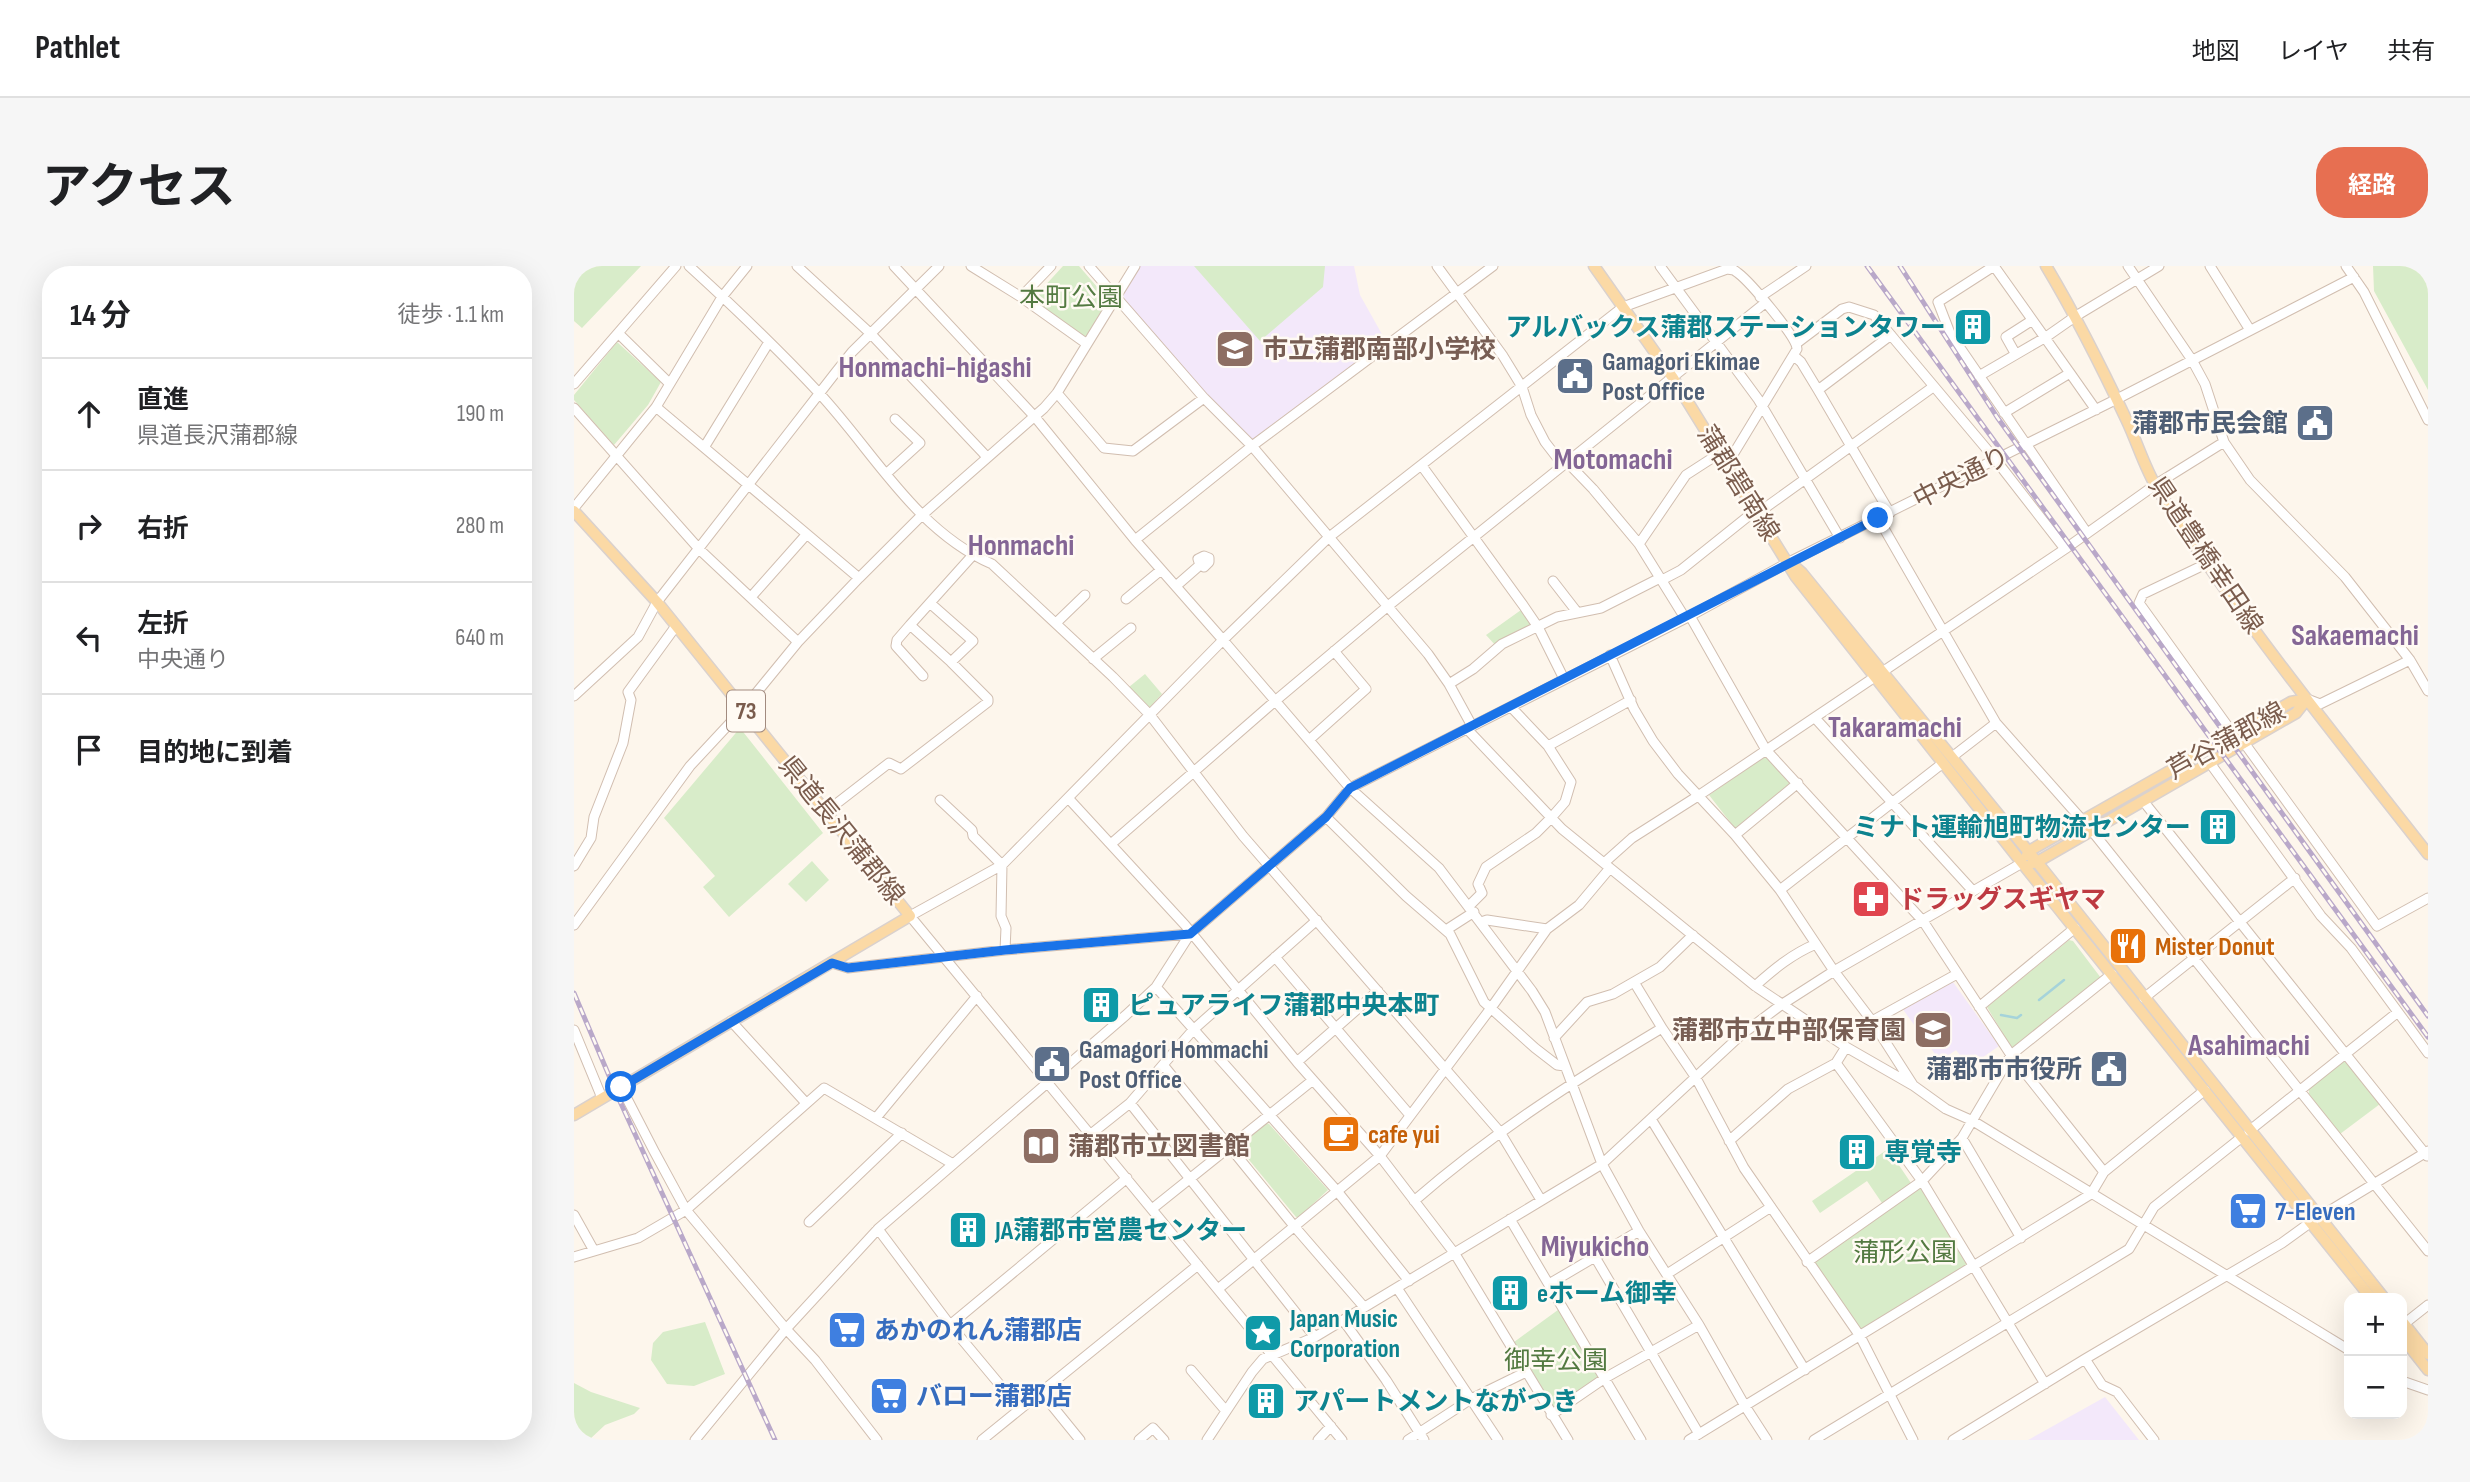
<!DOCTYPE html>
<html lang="ja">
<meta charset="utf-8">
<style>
:root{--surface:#fff;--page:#f6f6f6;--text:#202124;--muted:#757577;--line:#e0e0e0;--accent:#e76f51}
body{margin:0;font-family:"Sofia Sans Condensed","Noto Sans JP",sans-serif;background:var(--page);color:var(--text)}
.controls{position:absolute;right:21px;bottom:21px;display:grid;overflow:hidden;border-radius:14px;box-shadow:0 7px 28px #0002}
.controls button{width:63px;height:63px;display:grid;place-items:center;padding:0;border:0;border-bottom:2px solid var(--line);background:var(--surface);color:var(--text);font:35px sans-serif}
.stop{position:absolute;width:21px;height:21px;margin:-16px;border:5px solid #1a73e8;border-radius:50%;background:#fff}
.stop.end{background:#1a73e8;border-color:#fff;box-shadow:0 2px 7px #0008}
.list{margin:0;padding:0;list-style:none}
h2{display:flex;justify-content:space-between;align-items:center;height:91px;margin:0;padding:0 28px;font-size:30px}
h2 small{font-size:23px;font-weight:400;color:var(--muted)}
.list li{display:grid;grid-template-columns:46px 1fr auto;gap:21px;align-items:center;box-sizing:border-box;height:112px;padding:0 28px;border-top:2px solid var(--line)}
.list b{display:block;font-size:26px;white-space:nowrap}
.list p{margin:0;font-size:23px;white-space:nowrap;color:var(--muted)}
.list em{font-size:23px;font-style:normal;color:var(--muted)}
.icon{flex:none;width:38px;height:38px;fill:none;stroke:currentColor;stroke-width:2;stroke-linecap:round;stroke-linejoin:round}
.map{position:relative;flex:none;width:1854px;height:1174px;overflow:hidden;border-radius:28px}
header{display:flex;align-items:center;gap:42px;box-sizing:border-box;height:98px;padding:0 35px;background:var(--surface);border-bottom:2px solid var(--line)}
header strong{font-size:33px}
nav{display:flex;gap:38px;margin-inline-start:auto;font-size:24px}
.intro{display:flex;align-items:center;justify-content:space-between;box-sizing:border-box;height:168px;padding:0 42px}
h1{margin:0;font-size:49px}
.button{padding:18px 32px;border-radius:28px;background:var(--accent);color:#fff;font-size:24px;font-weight:700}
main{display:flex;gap:42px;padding:0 42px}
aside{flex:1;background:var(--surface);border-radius:28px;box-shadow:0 7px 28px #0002}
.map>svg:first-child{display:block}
.education{fill:#f3e8fa}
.green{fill:#d8ecc9}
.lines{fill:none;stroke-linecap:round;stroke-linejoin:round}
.stream{stroke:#a5d3da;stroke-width:2.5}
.minor-casing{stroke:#d1beb0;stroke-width:11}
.major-casing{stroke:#dad1cd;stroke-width:13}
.minor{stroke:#fff;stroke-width:9}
.major{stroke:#fbd9a5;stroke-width:10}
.rail-casing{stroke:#b9a8c9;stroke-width:5}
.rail{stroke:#fffaf3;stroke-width:2.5;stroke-dasharray:8;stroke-linecap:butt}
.route{stroke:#1a73e8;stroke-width:9}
.labels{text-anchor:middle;stroke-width:5;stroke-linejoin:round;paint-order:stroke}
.shield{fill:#fffaf3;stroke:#a28b7f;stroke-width:2}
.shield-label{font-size:24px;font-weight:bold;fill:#7a5c4d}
.park-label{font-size:26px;fill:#537a41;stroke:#fffaf3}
.culture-label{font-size:26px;font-weight:bold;fill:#0d838f;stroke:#fffaf3;text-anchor:start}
.education-label{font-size:26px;font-weight:bold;fill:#785e54;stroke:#fffaf3;text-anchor:start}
.service-label{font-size:26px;font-weight:bold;fill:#4e5e75;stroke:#fffaf3;text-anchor:start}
.street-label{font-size:26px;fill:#7a5c4d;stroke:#fffaf3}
.health-label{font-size:26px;font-weight:bold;fill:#be3a42;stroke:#fffaf3;text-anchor:start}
.food-label{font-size:26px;font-weight:bold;fill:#c56008;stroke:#fffaf3;text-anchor:start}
.shop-label{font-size:26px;font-weight:bold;fill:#366cbe;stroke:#fffaf3;text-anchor:start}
.quarter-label{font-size:30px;font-weight:bold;fill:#846695;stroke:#fffaf3}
</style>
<header>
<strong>Pathlet</strong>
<nav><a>地図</a><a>レイヤ</a><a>共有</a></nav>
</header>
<div class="intro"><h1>アクセス</h1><a class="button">経路</a></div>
<main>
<aside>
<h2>14 分<small>徒歩 · 1.1 km</small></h2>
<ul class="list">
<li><svg class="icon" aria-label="ahead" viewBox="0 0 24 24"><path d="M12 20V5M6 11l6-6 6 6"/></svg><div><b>直進</b><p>県道長沢蒲郡線</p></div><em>190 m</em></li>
<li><svg class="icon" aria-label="right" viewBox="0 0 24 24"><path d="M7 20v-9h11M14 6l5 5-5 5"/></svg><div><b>右折</b></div><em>280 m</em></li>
<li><svg class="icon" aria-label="left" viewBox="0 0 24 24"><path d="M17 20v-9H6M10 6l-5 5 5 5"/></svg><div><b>左折</b><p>中央通り</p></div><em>640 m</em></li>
<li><svg class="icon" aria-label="arrive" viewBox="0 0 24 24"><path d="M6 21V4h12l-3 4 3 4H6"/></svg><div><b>目的地に到着</b></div></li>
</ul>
</aside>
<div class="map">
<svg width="1854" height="1174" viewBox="0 0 1854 1174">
<rect width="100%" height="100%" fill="#fdf6ec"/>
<path class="education" d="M561,0H780L786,29L814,79L678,180L541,30Z
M1379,716L1425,780L1395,801L1382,784L1366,795L1328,742Z
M1531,1131L1565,1174H1454Z"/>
<path class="green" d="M0,0H67L8,62L0,55Z
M489,0H505L536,36L513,75L457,35Z
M620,0H751L749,21L686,75Z
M1799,0H1854V124L1800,25Z
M43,76L87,116L74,139L40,179L0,134V129Z
M947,344L962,365L922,380L912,369Z
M571,408L588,428L575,442L555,421Z
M166,462L249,567L155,651L129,621L141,610L90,552Z
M1192,490L1215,514V518L1163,562L1160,561L1135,529Z
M238,595L255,614L232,636L214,618Z
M1495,674L1499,675L1527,712L1442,781H1437L1413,741Z
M1769,792L1806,838L1766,868L1735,828V823Z
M692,857L695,858L754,924L725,951H722L666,883L665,878Z
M1314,883L1339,920L1310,940L1293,915L1246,947L1238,935Z
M1348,915L1400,1001L1286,1070L1233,996Z
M988,1041L1031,1112L977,1149L936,1079Z
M131,1056L151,1108L120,1120L93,1118L77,1094L79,1077L89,1066Z
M0,1117L17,1126L66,1142L60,1148L31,1159L15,1174H0Z"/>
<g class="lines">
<path class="stream" d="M1465,734L1490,714
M1427,749L1443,752L1447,749"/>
<g class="minor-casing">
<path id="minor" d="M115,0C160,41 204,83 245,127C300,186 341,264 418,298L539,411L576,449L669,570L926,866L967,934
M223,0L297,68L413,191
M320,0L461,151L561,274L649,374L428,599L336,650L768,1174
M397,0L447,31L513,78
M515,0L630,132L678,180L854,388L875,418L898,460
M863,0L929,90L948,121L957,149L971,176L988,198
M1086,0L1184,133L1266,272
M1420,0L1364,36L1376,67L1513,267
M1420,0L1496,107L1430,147
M1554,0L1618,94L1631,118L1650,176L1676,214L1771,311L1836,394L1854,425
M1636,0L1676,64
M1772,0L1790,26L1854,154
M447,31L477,0
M1186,31L1232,0
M44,67L95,117
M1223,77L1268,43L1275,41L1300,49L1421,193L1491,283
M1441,87L1432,71L1457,55
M1220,90L1227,96L1244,124L1316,247
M1496,107L1522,144
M1405,110L1472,71L1502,50L1585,0
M0,118L102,0
M1244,124L1317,69
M483,127L530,182L559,185L630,132
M82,141L285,312
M0,142L126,284L224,376
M131,180L195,76
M992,195L1019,223L1065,278L1111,352
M1151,195L1160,187L1223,83C1223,71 1176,16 1164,7C1159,3 1160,4 1153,3L1049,41L754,272L649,374L776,522L865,602L958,725L971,746L1028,898L1065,965L1125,1059L1171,1140L1193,1174
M848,200L949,339L964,361L990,413
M312,208L346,177L321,153
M0,242L82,141L148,31L173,0
M1184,247L1359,121
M1304,252L1422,457L1509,555
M561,274L678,180L919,0
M1065,278L1112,209L1146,187
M1634,297L1569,328L1565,337L1660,469
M1088,314L1107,304L1182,244
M979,315L1003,346
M602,320L626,299L624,293L630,290L635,292V296L630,301L626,299
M177,331L232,269
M552,333L587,304
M357,338L399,375L377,396
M1116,350L1192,484L1349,655L1437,789L1530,906
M482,357L511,329
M336,359L323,374L322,380L349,410
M1036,389L1060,443L1079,475L1104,508L1161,569L1206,624L1260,705L1298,755L1339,819
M519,393L557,362
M875,418L899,403L928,378L983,351L1027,342L1086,312
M0,430L64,371L83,336L262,106L278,86L365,0
M1733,433L1746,438L1836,394
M937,441L974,480L1057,434
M1241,452L1399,625
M893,463L988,563L1181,720L1272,781L1340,820L1372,843L1399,855L1775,1084
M735,474L792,423L760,385
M1671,478L1803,660L1854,632
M1378,491L1422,457
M1636,497L1747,650L1777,682L1854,787
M495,533L611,659L723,796L806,890L881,988L994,1174
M366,534L398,564L399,570L428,599L427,650L432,662L431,684
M1570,536L1853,890
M253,545L315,497L327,503L414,436V433L377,396L336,359L398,290
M752,551L832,630L876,668L910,736L961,782L983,799L991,800
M1518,565L1854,985
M1161,569L1224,517
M537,578L701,435L814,340L1191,37
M1030,597L1058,572L1124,530L1491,283L1581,219L1650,176
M0,600L17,572L20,551L49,477L57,434L54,426L102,360
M1206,624L1369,497
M895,640L908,627L904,618L912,601L962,567L977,552L991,536L997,516L974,480
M907,656L913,654L973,663
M0,659L116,500L170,442L224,376L285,312L347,250L470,142L483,127L561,0
M872,664L900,646
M701,691L835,848
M258,697L274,702L431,684L616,668
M1060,716L1088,762
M1181,720C1200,703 1218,688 1242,678
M582,721L763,925L835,1015
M1570,732L1721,612
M1405,741L1501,662
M157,755L232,837
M1298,755L1383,708
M0,764L28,832
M980,772L1013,736L1039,728L1086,701L1119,669
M1272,781L1262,797L1348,915L1471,1118
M723,796L804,725
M590,800L720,960L790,1041
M47,821L80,885L112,944L212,1063L241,1094L303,1174
M556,837L741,1071
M302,852L403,730
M1077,853L1231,1104
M1675,865L1824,746
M517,868L556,837L619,764L743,654
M1388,872L1447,972
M1155,875L1214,823L1262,797
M840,935C917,868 1001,814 1088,762L1122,812L1170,902L1286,1070L1339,1174
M578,943L739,814
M0,949L19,983
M936,953L1067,1174
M235,956L328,867
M304,963L376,1059L446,1143
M0,991L64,972L112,944L250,822L379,898
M1021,991L1125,1168
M1233,996L1348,915L1388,872L1437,789L1538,708
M1093,1008L1197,941
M975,1018L1065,965
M823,1022L924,1174
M644,1023L806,890L917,742L973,663L1005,639L1036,602
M769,1054L812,1114L850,1174
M1830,1058L1854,1039
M376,1059L553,912
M1511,1093L1528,1119L1543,1126L1580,1174
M617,1104L652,1145
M1828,1115L1854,1124
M467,1126L506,1174
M977,1149L1031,1112L1125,1059
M121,1174L212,1063L304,963L552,749L582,721L616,668L752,551L776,522L1116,350L1215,296L1543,133L1780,11
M408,1174L624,999
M565,1174L579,1162L590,1174
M633,1174L678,1106L689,1093L741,1071L1028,898L1167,769L1207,739L1260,705L1448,597
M744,1174L757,1160
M834,1174L897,1133L952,1106
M1115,1174L1517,928L1530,906L1631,824
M1240,1174L1555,983L1580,941L1668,871
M1379,1174L1511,1093L1708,977L1737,956L1854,885"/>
</g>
<g class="major-casing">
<path id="major" d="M1020,0L1099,112L1222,311L1448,597L1797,1032
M1472,0C1502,50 1528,102 1553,155C1563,176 1571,203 1583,222C1664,351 1761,469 1854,588
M0,245L83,336L336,650L0,849
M1220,300L1228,307L1463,596L1810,1032
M1453,589L1455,585L1717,436L1733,433
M1458,597L1463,596L1722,447L1733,433
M1828,1055L1854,1088
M1828,1071L1854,1104"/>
</g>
<use href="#minor" class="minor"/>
<use href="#major" class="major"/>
<g class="rail-casing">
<path id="rail" d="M1293,0L1854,771
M1326,0L1423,151L1854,750
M0,727L44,831L201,1174"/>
</g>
<use href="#rail" class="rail"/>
</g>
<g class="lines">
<path class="route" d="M47,821L258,697L274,702L431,684L616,668L752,551L776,522L1304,252"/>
</g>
<defs>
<g id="building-square" transform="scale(2.0125)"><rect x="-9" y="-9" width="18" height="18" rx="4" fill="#0f9aa8" stroke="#fffaf3"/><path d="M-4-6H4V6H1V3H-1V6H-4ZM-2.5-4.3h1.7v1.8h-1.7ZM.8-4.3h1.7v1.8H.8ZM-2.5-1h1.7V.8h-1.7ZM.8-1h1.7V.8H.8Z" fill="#fff"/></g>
<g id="school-square" transform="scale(2.0125)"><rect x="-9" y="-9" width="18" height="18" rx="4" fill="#8d6e63" stroke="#fffaf3"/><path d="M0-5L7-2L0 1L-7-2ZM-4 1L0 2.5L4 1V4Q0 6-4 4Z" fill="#fff"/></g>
<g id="civic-square" transform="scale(2.0125)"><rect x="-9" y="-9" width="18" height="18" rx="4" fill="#5c6f8a" stroke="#fffaf3"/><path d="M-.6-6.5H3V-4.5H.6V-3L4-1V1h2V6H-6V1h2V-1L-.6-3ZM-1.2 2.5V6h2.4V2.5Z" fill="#fff"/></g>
<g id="pharmacy-square" transform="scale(2.0125)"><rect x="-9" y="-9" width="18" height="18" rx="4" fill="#e0444e" stroke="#fffaf3"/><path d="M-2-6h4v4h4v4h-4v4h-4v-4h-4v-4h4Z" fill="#fff"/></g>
<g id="restaurant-square" transform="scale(2.0125)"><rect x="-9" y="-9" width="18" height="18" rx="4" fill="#e8710a" stroke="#fffaf3"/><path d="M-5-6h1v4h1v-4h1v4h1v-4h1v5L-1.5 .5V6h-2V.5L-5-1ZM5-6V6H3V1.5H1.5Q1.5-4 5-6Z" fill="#fff"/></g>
<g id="cafe-square" transform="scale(2.0125)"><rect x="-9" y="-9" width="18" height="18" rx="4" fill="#e8710a" stroke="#fffaf3"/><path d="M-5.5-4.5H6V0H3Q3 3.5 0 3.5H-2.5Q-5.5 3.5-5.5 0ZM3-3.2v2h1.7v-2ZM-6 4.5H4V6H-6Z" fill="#fff"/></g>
<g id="library-square" transform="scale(2.0125)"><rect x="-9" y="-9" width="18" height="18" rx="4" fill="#8d6e63" stroke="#fffaf3"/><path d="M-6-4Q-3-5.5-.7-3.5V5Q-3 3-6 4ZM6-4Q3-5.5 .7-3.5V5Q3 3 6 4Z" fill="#fff"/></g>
<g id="supermarket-square" transform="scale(2.0125)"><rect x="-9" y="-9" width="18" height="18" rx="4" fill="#3f7fe0" stroke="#fffaf3"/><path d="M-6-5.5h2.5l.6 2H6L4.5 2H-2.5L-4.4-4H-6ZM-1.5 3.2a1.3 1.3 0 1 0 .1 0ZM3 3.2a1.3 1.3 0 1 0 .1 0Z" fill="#fff"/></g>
<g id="sight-square" transform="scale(2.0125)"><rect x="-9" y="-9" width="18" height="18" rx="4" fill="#0f9aa8" stroke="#fffaf3"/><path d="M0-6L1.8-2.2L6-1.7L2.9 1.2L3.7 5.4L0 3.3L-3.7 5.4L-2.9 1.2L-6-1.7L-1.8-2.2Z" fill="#fff"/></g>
</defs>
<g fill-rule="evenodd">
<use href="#building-square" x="1399" y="61"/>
<use href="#school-square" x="661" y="83"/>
<use href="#civic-square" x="1001" y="110"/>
<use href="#civic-square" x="1741" y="157"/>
<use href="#building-square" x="1644" y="561"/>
<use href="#pharmacy-square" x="1297" y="633"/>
<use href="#restaurant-square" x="1554" y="680"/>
<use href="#building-square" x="527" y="739"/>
<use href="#school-square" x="1359" y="764"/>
<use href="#civic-square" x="478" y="798"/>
<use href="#civic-square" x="1535" y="803"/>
<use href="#cafe-square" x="767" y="868"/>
<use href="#library-square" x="467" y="880"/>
<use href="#building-square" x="1283" y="886"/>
<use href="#supermarket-square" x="1674" y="945"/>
<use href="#building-square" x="394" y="964"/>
<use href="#building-square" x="936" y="1027"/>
<use href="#supermarket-square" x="273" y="1064"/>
<use href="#sight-square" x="689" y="1067"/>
<use href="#supermarket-square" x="315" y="1130"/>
<use href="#building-square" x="692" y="1135"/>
</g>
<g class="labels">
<rect class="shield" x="153" y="424.5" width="38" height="41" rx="5"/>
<g class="shield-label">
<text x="172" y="453">73</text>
</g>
<g class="park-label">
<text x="497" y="40">本町公園</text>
<text x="1331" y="995">蒲形公園</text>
<text x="982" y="1103">御幸公園</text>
</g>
<g class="culture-label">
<text x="1372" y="70" text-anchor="end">アルバックス蒲郡ステーションタワー</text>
<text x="1617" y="570" text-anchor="end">ミナト運輸旭町物流センター</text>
<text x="554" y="748">ピュアライフ蒲郡中央本町</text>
<text x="1310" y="895">専覚寺</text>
<text x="421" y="973">JA蒲郡市営農センター</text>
<text x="963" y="1036">eホーム御幸</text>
<text x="716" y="1061">Japan Music<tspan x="716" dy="30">Corporation</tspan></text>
<text x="719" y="1144">アパートメントながつき</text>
</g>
<g class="education-label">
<text x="688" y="92">市立蒲郡南部小学校</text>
<text x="1332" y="773" text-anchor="end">蒲郡市立中部保育園</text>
<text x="494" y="889">蒲郡市立図書館</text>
</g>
<g class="service-label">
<text x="1028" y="104">Gamagori Ekimae<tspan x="1028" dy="30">Post Office</tspan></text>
<text x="1714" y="166" text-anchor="end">蒲郡市民会館</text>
<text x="505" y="792">Gamagori Hommachi<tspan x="505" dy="30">Post Office</tspan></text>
<text x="1508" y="812" text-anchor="end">蒲郡市市役所</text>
</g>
<g class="street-label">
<text transform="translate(1387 211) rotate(-27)" y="9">中央通り</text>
<text transform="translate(1165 217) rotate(58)" y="9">蒲郡碧南線</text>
<text transform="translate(1632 289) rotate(56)" y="9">県道豊橋幸田線</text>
<text transform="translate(1652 474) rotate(-29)" y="9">芦谷蒲郡線</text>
<text transform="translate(268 564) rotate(51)" y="9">県道長沢蒲郡線</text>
</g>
<g class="health-label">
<text x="1324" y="642">ドラッグスギヤマ</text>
</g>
<g class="food-label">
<text x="1581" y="689">Mister Donut</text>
<text x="794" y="877">cafe yui</text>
</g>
<g class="shop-label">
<text x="1701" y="954">7-Eleven</text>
<text x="300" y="1073">あかのれん蒲郡店</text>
<text x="342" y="1139">バロー蒲郡店</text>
</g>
<g class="quarter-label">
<text x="361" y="111">Honmachi-higashi</text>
<text x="1039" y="203">Motomachi</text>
<text x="447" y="289">Honmachi</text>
<text x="1781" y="379">Sakaemachi</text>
<text x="1321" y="471">Takaramachi</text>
<text x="1675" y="789">Asahimachi</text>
<text x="1021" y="990">Miyukicho</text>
</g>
</g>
</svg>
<div class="controls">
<button>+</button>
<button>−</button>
</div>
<div class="stop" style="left:47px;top:821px"></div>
<div class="stop end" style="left:1304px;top:252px"></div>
</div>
</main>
